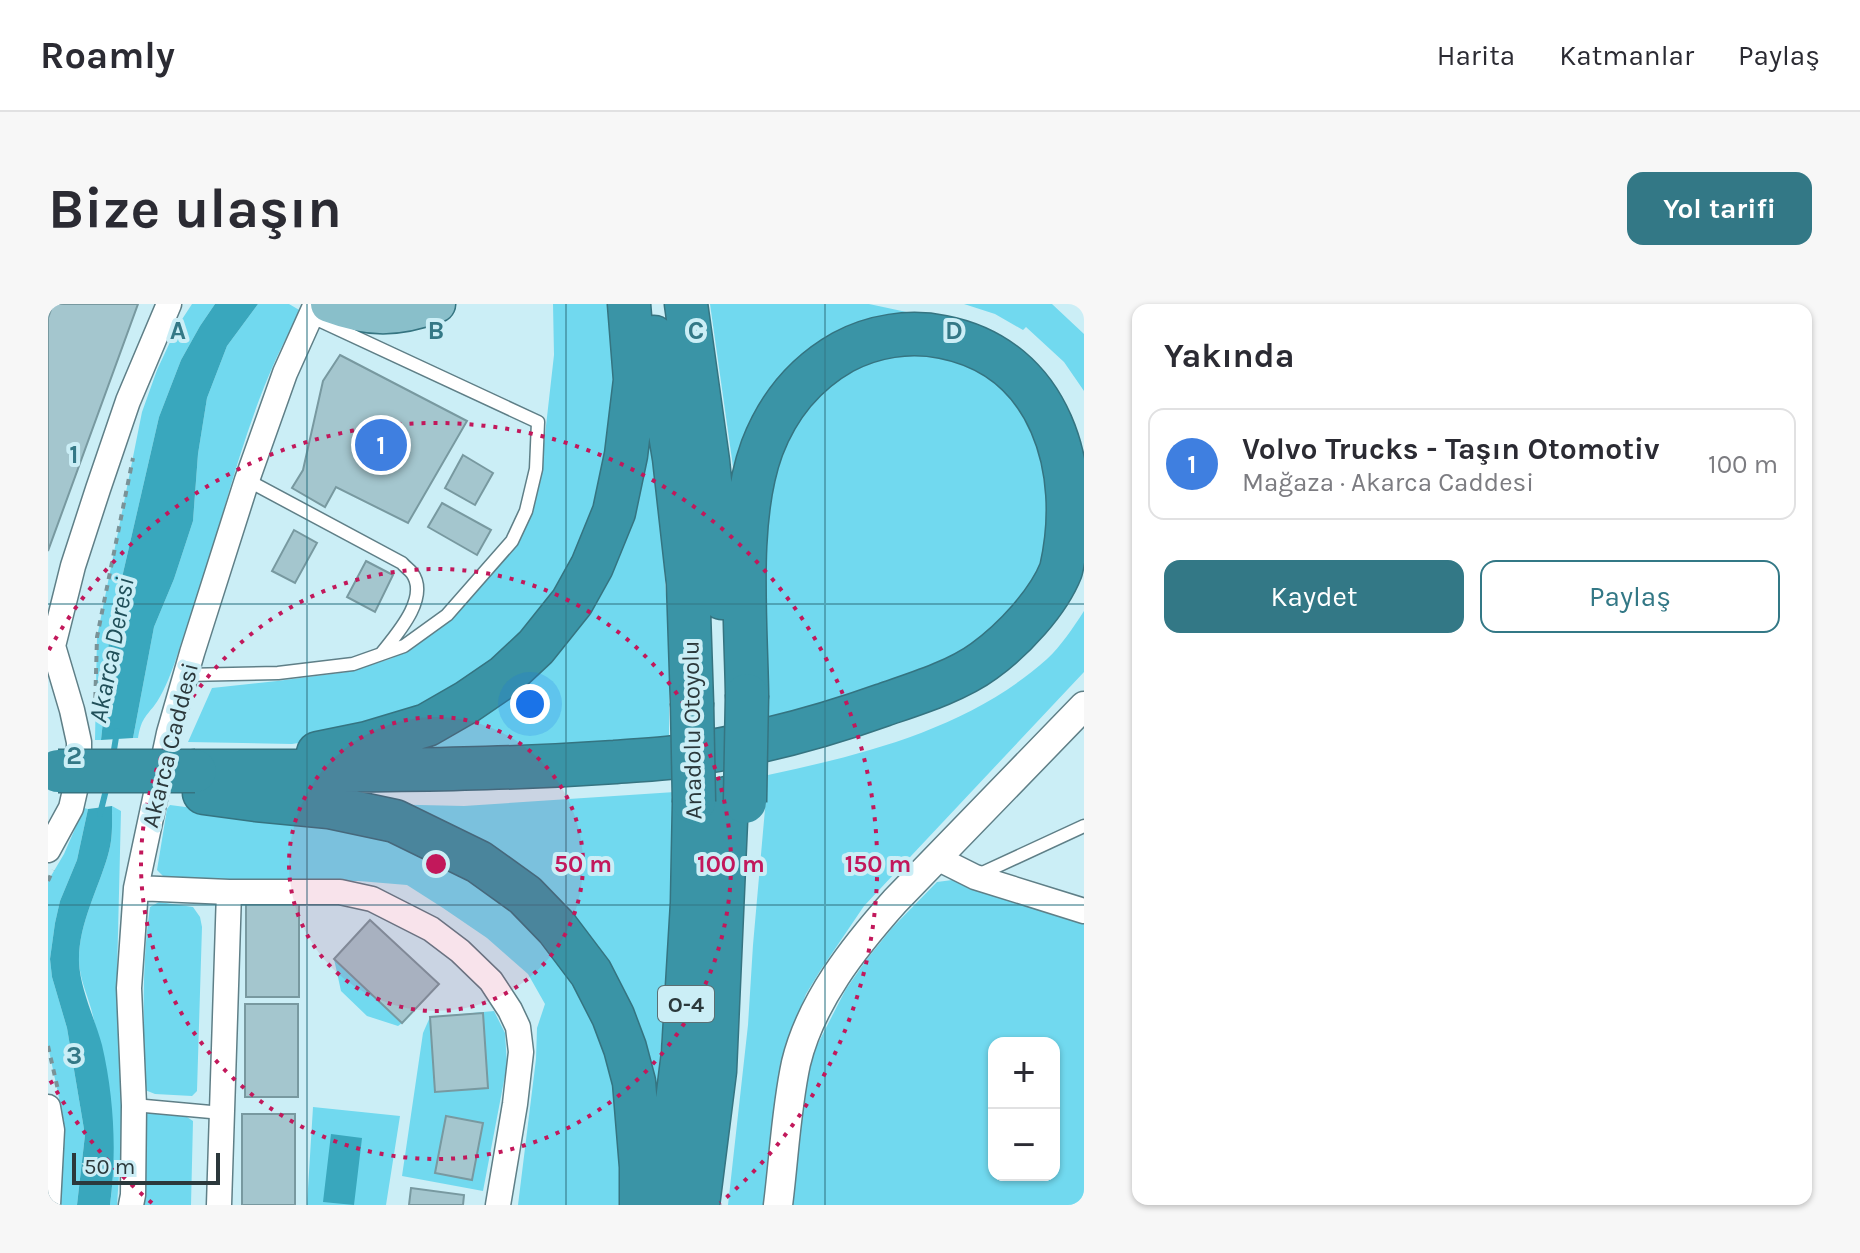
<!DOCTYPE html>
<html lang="tr">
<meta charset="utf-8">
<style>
:root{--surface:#fff;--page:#f7f7f7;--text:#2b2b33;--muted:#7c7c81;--line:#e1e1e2;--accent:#337886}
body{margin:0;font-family:Karla,sans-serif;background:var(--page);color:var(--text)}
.controls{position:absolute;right:24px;bottom:24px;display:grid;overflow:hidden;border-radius:16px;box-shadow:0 2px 6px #0004}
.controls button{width:72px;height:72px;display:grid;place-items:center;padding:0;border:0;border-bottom:2px solid var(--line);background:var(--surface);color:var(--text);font:40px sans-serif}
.scale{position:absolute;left:24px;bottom:20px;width:148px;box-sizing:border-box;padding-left:8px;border:4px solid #2b383b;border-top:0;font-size:22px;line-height:28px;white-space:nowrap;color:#2b383b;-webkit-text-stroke:6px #cbeef6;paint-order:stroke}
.you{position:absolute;left:482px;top:400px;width:28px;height:28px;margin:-20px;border:6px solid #fff;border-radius:50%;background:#1a73e8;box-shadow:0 0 0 12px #1a73e833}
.badge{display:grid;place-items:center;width:52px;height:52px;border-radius:50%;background:var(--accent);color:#fff;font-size:26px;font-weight:700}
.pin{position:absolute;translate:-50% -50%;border:4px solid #fff;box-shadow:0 2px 8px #0006}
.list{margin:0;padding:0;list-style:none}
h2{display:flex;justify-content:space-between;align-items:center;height:104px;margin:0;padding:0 32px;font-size:34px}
h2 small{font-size:26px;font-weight:400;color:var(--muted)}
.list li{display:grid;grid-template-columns:52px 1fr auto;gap:24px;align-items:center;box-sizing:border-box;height:112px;margin:0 16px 16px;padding:0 16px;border:2px solid var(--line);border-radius:16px}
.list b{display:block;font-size:30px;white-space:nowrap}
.list p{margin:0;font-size:26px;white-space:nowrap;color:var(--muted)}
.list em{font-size:26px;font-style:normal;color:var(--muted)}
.actions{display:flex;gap:16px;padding:24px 32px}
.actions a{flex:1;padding:18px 0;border:2px solid var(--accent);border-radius:16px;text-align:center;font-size:28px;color:var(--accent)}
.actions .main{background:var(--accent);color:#fff}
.map{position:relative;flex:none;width:1036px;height:901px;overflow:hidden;border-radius:16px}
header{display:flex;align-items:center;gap:48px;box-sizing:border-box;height:112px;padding:0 40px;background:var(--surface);border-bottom:2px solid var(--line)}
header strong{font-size:38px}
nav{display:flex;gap:44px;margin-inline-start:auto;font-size:28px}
.intro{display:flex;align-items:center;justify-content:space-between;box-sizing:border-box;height:192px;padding:0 48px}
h1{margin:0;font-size:56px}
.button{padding:20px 36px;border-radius:16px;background:var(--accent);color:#fff;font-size:28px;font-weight:700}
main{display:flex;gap:48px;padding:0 48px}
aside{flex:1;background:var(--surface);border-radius:16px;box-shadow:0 2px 6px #0004}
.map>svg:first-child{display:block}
.green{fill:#71d9ef;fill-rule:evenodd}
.water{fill:#39a7bd}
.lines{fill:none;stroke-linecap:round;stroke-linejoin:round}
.stream{stroke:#39a7bd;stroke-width:6}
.building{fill:#a4c6ce;stroke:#7899a0;stroke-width:2}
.service-casing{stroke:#5f7f87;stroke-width:15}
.minor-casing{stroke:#5f7f87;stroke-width:27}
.tertiary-casing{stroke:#5f7f87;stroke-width:31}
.primary-casing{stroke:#357481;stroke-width:39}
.motorway-casing{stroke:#357481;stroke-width:45}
.path{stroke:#7a9297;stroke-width:4;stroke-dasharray:6 6;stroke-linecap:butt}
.service{stroke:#fff;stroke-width:12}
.minor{stroke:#fff;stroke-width:24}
.tertiary{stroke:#fff;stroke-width:28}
.primary{stroke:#89bfca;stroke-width:36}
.motorway{stroke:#3a94a6;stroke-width:42}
.motorway-bridge-casing{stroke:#357481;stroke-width:45;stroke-linecap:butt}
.motorway-bridge{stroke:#3a94a6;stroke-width:42}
.grid{fill:none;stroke:#337886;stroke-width:2;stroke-opacity:0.55}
.ring{fill:none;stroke:#c2185b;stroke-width:4;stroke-dasharray:4 8}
.labels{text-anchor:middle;stroke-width:8;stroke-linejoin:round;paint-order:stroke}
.shield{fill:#cbeef6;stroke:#5b6f73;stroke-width:2}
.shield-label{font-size:22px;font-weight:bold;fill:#2b383b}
.street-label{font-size:24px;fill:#2b383b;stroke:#cbeef6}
.water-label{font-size:26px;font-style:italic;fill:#204f59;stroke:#cbeef6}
.grid-label{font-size:26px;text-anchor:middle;font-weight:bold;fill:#337886;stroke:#cbeef6;stroke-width:8;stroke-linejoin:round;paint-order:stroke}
.centre{fill:#c2185b;stroke:#cbeef6;stroke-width:4}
.ring-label{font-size:24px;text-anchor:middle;font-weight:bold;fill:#c2185b;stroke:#cbeef6;stroke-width:8;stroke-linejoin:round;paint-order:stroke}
</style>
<header>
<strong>Roamly</strong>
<nav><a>Harita</a><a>Katmanlar</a><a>Paylaş</a></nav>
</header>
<div class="intro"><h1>Bize ulaşın</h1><a class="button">Yol tarifi</a></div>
<main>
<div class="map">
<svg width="1036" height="901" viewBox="0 0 1036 901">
<rect width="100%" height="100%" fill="#cbeef6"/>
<path class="green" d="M144,0H167L152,22L133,56L111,113L61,330L59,381L53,436H47L49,333L94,108L109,66L129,23Z
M210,0H241L253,7C206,86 185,178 158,265C148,296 137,327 127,358C122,372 115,390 106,402C96,414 93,417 90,434H85L106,323L126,275L145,217L150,150L159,94L179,42Z
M505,0H571L574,42L556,198L489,319L392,400L276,435L244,440L140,438L164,384L229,377L299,368L342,355L363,345L404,315L469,239L483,210L493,166L506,51Z
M662,0H821L868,10L808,29L689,191Z
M916,0H1004L1036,30V87L1016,58L978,23L975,26L947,10Z
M838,42L948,65L1016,182L987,285L942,334L879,368L716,416L714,200L746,106Z
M598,107L614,233L621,334V436L301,457L492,352Z
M1036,307V368L816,602L772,667L758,690L745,725L718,901H680L700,721L705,641L720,471C818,450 922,424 999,355C1013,342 1025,324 1036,307Z
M627,488L620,662L605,833L567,681L328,500L416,502Z
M122,501L329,528L454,588L512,646L561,744L585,901H470L488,755L489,724L497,700L480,670L439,634L395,604L359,581L311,577L127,576L116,573L109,566L119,505Z
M64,502L73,507L69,670L75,812L69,901H62C71,837 59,774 45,712C41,694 32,677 31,658C30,621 50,586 60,551C65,535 64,519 64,502Z
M36,504L40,505L29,556L12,597L7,619L2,655L4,673L19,724L37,831L29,901H13L15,837L11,794L0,742V577L16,550Z
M927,573L1036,607V901H741L756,782L764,751L798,685L819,655L844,624L889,578ZM946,739H1006V871H946Z
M111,598L145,603L152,613L154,623L149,787L144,792L107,790L97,786C96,725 93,664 102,603Z
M286,655L354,719L350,722L319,712L293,687Z
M446,707L457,729L459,761L435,887L354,872L375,729L382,713Z
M265,803L352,812L338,901H259Z
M100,806L136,811L145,817L143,901H93L98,870L97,811Z"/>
<path class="water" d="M167,0H210L179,42L159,94L150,150L145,217L126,275L106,323L85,434L53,436L59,381L61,330L111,113L133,56L152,22Z
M64,502C64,519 65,535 60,551C50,586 30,621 31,658C32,685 47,715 54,741C66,793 69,848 62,901H29L37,831L19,724L4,673L2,655L7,619L12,597L29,556L40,505Z
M283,830L314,834L306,901L275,898Z"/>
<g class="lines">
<path class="stream" d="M65,452L69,427
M52,510L59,482"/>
</g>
<path class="building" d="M5,0H90L0,247V14Z
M292,51L419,117L360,219L288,183L277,203L244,184L255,166L275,77Z
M415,151L445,169L427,201L397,184Z
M394,199L443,226L429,251L380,223Z
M246,226L269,239L247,279L224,267Z
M318,257L345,271L327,308L299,293Z
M198,599L251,600V693H198Z
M322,616L391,680L354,719L286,655Z
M197,700H250V793H197Z
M435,709L440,784L387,788L382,713Z
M194,810H247V901H194Z
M398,812L435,819L424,876L387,869Z
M363,884L416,891L415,901H361Z"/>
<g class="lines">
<g class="service-casing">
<path id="service" d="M199,176L354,259C357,263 361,265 364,269C382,294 348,331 333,350
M137,371L230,369L305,360L356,342L399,311L464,237L478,207L488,165L490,118L262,12
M930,571L1036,522
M86,801L174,809"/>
</g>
<g class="minor-casing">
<path id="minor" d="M0,546L23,504L31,469V438L24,406L5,342L25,262L50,185L80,97L121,0
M889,554L927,573L1036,607
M88,584L181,588H292L324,595L383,625L412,647L443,677L462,706L470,723L473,748L467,800L450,901
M0,803L4,826L0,901
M83,901L85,891L86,801L81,684L88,584L121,429L144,349L199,176L237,69L268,0
M171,901L181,588"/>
</g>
<g class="tertiary-casing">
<path id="tertiary" d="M730,901C736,854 738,805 748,759C763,697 806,643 847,597L1036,402"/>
</g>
<g class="primary-casing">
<path id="primary" d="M281,0C321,15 349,15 389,0"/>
</g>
<g class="motorway-casing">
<path id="motorway" d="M638,0L660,157L674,294
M606,33L626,154L640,279L644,399
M270,449L319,439L379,421L419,398L457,372L488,343L524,298L544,262L566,208L578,151L587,76L581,0
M147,467C244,467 341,467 438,464C481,463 524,461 567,458C587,456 607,456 627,453C697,443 768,425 835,401C867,390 909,377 936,357C965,336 1000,299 1013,266C1036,166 1003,54 895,33C861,26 825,32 795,48C756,70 730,102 714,144C688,215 698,315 699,391
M156,489L208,496L281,503L347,517L431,558L477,591L509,624L543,669L565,712L577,744L586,778L593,863V901
M616,901L635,749L644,599L646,498
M650,901L667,767L679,494"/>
</g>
<path class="path" d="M47,406L49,333L85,154
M0,577L5,566
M0,742L10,786"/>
<use href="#service" class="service"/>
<use href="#minor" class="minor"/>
<use href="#tertiary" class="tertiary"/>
<use href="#primary" class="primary"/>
<use href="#motorway" class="motorway"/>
<g class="motorway-bridge-casing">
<path id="motorway-bridge" d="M644,399L646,498
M10,467H147
M697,498L699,391"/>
</g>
<use href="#motorway-bridge" class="motorway-bridge"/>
</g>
<path class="grid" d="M259,0V901M518,0V901M777,0V901M0,300H1036M0,601H1036"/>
<circle cx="388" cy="560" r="147" fill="#c2185b" fill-opacity=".12"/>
<g class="ring">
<circle cx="388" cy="560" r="147"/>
<circle cx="388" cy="560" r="295"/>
<path d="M104 899A442 442 0 0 1 1 774M1 346A442 442 0 1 1 672 899"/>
</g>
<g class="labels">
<rect class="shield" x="610" y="682" width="56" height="36" rx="6"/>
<g class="shield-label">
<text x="638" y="708">O-4</text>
</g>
<g class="street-label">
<text transform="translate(644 426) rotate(-91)" y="8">Anadolu Otoyolu</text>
<text transform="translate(122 441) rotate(-76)" y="8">Akarca Caddesi</text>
</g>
<g class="water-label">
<text transform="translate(63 346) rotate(-79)" y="9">Akarca Deresi</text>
</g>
</g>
<g class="grid-label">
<text x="130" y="35">A</text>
<text x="388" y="35">B</text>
<text x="648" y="35">C</text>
<text x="906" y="35">D</text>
<text x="26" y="159">1</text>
<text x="26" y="460">2</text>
<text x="26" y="760">3</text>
</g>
<circle cx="388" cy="560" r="12" class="centre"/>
<g class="ring-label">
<text x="535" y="568">50 m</text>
<text x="683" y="568">100 m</text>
<text x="830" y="568">150 m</text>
</g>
</svg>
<div class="controls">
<button>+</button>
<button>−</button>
</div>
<div class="scale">50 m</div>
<div class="you"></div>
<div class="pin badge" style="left:333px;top:141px;background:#3f7fe0">1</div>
</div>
<aside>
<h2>Yakında<small></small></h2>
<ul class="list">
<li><span class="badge" style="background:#3f7fe0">1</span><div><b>Volvo Trucks - Taşın Otomotiv</b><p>Mağaza · Akarca Caddesi</p></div><em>100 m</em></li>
</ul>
<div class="actions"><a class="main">Kaydet</a><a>Paylaş</a></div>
</aside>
</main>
